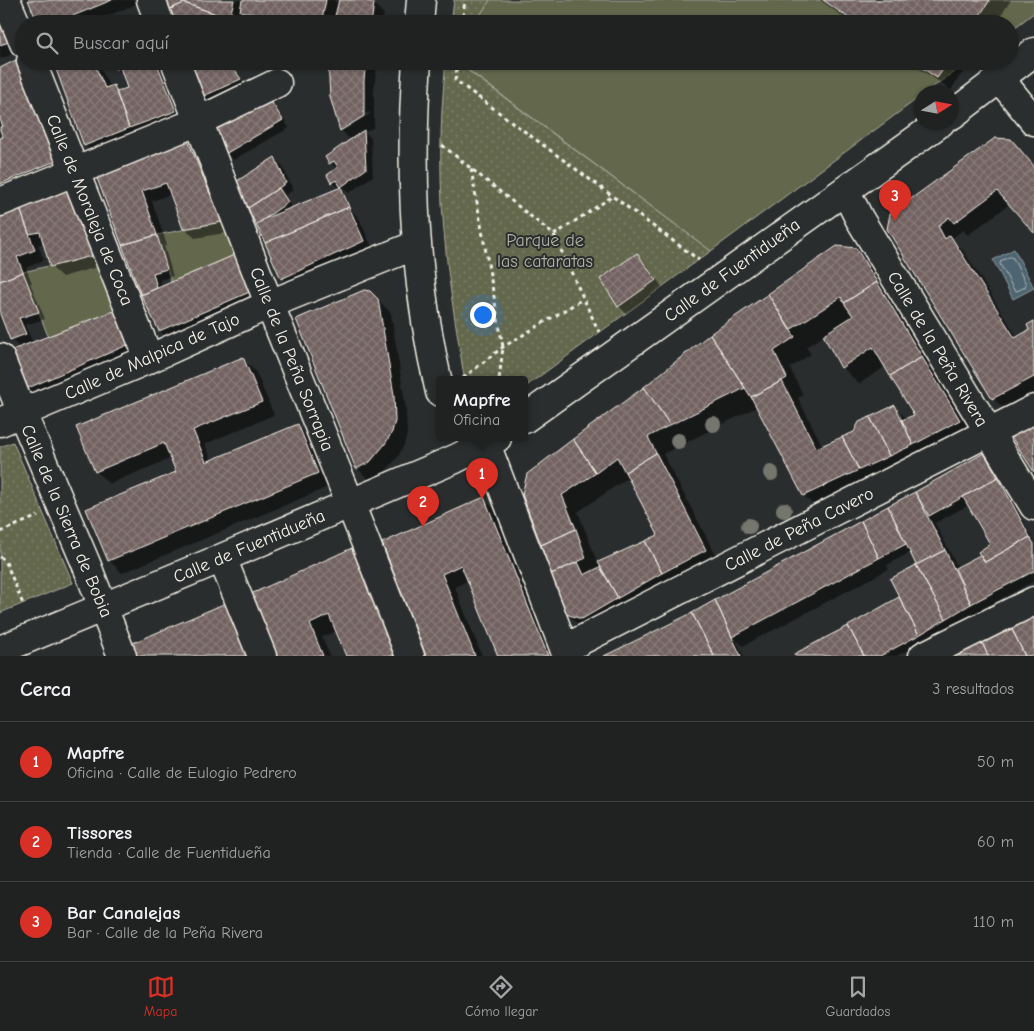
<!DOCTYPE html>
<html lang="es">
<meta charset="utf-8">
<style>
:root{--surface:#202222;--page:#282a2a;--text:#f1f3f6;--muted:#a2a4a5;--line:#3d3f40;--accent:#d93025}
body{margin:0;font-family:"Comic Neue",sans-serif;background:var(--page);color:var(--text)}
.compass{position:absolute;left:914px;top:85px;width:45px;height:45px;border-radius:50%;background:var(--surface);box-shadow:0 1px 4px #0004;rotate:79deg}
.you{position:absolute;left:482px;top:314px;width:18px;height:18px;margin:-12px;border:4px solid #fff;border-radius:50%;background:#1a73e8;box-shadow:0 0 0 8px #1a73e833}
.badge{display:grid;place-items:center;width:32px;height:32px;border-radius:50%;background:var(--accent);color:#fff;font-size:16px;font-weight:700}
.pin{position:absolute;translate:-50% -41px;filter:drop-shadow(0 1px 2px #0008)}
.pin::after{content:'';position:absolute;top:26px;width:18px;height:15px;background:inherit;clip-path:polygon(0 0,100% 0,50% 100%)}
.popup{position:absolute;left:436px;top:376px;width:92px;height:65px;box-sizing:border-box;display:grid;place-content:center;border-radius:5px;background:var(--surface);filter:drop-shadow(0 1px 4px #0005);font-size:16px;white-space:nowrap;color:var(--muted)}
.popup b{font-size:19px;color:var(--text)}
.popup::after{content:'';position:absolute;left:50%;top:100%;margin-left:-10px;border:10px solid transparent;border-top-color:var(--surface)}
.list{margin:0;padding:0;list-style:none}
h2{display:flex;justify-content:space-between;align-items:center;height:65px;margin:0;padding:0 20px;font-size:21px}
h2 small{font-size:16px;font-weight:400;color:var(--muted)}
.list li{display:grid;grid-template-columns:32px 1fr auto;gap:15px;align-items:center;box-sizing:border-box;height:80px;padding:0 20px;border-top:1px solid var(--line)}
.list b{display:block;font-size:19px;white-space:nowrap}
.list p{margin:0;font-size:16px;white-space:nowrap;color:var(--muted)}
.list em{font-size:16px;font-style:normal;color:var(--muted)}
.icon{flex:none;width:28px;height:28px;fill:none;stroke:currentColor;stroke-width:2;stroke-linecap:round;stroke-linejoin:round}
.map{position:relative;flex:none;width:1034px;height:656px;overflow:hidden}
.search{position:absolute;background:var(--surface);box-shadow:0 1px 4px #0004;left:15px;right:15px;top:15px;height:55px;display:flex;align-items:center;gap:12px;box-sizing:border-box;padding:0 18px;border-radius:28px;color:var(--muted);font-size:19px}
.sheet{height:305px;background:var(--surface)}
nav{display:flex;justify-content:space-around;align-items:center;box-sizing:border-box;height:70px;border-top:1px solid var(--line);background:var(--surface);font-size:14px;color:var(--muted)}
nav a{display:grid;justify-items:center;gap:2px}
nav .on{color:var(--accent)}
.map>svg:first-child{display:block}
.green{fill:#63684e;stroke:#acac9b}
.park{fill:url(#park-dots);stroke:#acac9b}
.water{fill:#4e6572;stroke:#909da1}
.shadow{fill:#0007;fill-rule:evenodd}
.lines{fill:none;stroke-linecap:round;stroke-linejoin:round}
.shore{stroke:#b2b9b9;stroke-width:1}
.building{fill:url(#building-cross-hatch);stroke:#f4f1e8}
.minor-casing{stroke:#f4f1e8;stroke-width:31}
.path{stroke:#f4f1e8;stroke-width:3;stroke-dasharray:4 4;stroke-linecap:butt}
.minor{stroke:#2a2d2e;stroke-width:28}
.tree{fill:#75776e}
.labels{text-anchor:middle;stroke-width:4;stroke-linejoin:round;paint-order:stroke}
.street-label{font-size:18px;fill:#f4f1e8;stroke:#2a2d2e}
.park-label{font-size:18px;fill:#b3b3a3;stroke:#2a2d2e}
</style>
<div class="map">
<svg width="1034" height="656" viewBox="0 0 1034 656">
<defs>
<pattern id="park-dots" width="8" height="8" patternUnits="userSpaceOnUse" patternTransform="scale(1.25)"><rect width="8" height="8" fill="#63684e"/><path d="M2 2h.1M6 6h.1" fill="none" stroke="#7a7e68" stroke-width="1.8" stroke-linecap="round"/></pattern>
<pattern id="building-cross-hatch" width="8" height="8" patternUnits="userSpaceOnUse" patternTransform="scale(1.25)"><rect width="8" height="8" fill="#726362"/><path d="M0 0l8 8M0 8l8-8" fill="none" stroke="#877a78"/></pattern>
</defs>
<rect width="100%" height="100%" fill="#2a2d2e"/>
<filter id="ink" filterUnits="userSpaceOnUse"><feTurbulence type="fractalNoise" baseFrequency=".02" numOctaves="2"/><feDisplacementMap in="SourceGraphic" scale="10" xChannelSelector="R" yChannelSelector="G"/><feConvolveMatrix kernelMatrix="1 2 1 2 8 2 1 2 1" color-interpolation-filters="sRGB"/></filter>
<g filter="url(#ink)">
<path class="green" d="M490,0H1034V13L1010,31V24H474Z
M464,61H969L926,92H922L921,96L711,251L463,66Z
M222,222L237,254L171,282L157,235Z
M95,255L119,309L48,336L23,272Z"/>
<path class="park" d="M454,0H490L474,24H451Z
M446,61H464L463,67L711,251L525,387L524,380H465L464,377C458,336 450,294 446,252C439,190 439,124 446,61Z
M13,442L73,583L0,613V447Z"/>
<path class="water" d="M1014,249L1034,288L1013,299L993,260Z"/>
<path class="shadow" d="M30,0H136L137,4L88,24H40Z
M166,0H334L339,5L340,0H356L374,4L384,14L382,24H264L251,21L243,13L241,24H175Z
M820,0H1011L995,24H853Z
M0,12L18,52L0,59Z
M54,61H97L110,88L113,86L119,92L129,88L124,75L117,69L115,61H159L183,118L96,156L85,145Z
M191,61H229L247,87L212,103L205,96Z
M329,61H377L374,91V127L365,132L371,138L373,176L349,193L339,183L337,185L344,192L352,211L359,218L374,252L293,288L282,278L239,182L275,159L282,165L293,190L284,196L291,206L284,212L339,189L332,182L337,170L327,157L351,140L341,130ZM369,112L370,114L345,129V126Z
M908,61H970L951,90Z
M16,62L26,72L68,171L0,198V139L5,137V126L0,117V70Z
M269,99L276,106L289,128L233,160L226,153Z
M186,138L196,148L231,232L195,238L185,228L172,194L152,201L167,245L164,246L173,276L160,280L162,288L237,255L262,302L170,341L160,331L142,294L96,174Z
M1011,140L1034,165V231L1010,204L968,235L963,230L951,239L963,250L1018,338L1031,331L1034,323V396L1006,411L993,398L889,229Z
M66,187L104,265L62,277L51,267L44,243L38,245L44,260L26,268L32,283H30L45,319L25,325L33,343L129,321L142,354L39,398L29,388L14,350L20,348L11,339L0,311V215Z
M855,249L873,267L976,437L821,512L804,496L757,407L663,454L722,567L584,631L567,613L523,493L645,388L711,335ZM825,335L842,367L859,384L886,366L915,415L907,419L894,407L855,433L823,447L798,398L803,395L790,368L811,354L806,347ZM629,477L660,535L600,568L578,512Z
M637,254L644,261L662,287L626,313L619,306L602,279Z
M370,292L391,313L406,409L407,435L404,445L398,457L383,474L370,481L357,468Z
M243,359L256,372L274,415L205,444L212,461L297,425L310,438L331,486L122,573L109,560L178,473L172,458L109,484L96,471Z
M0,379L11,406L0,411Z
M984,454L991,461L1034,541V581L897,656H793L901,598L918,566L911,552L887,565L889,569L743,646L736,640L744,656H607L693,614ZM969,505L992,544L982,555L958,568L935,523Z
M484,499L497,512L555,656H499L469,580L455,587L482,656H428L384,544Z
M352,549L365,562L403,656H347L337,631L322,637L330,656H276Z"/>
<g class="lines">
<path class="shore" d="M1010,257L1013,258L1026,284L1025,287L1017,291L1014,290L1000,264L1001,261Z"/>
</g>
<path class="building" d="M28,0H112L53,24H38Z
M164,0H234L229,21L222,16L184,3L168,10Z
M242,0H326L321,24H297L240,11Z
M339,0H362L374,3L371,24H333Z
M823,0H990L974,24H857Z
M184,3L222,16L219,24H174L168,10Z
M0,20L9,42L0,45Z
M16,60L58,160L0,184V138L3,137L0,130V127L3,126L0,120V68Z
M53,61H93L105,88L114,85L129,128L84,146Z
M114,61H131L116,69Z
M131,61H156L176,111L129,128L116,92L127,88L120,67Z
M189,61H202L192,66Z
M202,61H228L241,79L204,96L192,66Z
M328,61H366L364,80V116L340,131L330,97Z
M912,61H949L937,78Z
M269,98L283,120L225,154L214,126Z
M364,130L366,169L341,187L336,180L331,183L327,175L338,167L334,161L329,164L325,157Z
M186,136L222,222L183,229L166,183L142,191L157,235L122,245L95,173Z
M995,138L1011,139L1034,166V233L997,191L954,223L949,217L938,226L945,239L950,235L1015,338L1029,330L1027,325L1034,321V377L992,399L887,229L890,214Z
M275,157L286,183L248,208L237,181Z
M66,186L95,255L50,267L40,232L29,234L19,206Z
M341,187L349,207L265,243L256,225L264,219Z
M279,188L288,202L256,225L248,208Z
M19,206L35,250L17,257L23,272L0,281V214Z
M349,207L364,241L281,279L265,243Z
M157,235L167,269L153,273L157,288L141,295L122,245Z
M837,246L856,248L877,282L844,303L841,297L790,330L768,294Z
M637,253L656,280L618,307L600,279Z
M237,254L252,291L159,331L141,295Z
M23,272L39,312L19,318L26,334L10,340L0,314V281Z
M877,282L922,357L890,376L873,347L841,368L823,335L853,316L844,303Z
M364,290L370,291L378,299L394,395L395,421L392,432L385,444L370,462L356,469L296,319Z
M768,294L795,337L774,351L787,378L751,397L710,334Z
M119,309L132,343L28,388L12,350Z
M710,334L745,388L670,425L644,387Z
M243,357L262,402L193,430L206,462L298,424L318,473L108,561L86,509L176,472L164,443L95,472L76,427Z
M922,357L960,420L913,445L902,420L914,415L890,376Z
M782,381L816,448L842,437L859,470L803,496L751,397Z
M644,387L670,425L648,437L656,453L625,472L617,457L596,473L573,439Z
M895,405L913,445L889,456L870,417Z
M870,417L889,456L859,470L842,437L854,432L859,422Z
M1034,422V472L1010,435Z
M573,439L596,473L562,495L576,529L541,545L522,494L527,474Z
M656,453L706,550L662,573L645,541L658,535L625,472Z
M984,453L998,477L929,516L915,492Z
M998,477L1030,537L985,562L978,552L990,544L963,497Z
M915,492L945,550L916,565L888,506Z
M484,497L520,586L548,656H498L461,565L442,574L475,656H426L382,543Z
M888,506L906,544L879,558L861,521Z
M861,521L879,558L732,637L715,600Z
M576,529L586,558L551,574L541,545Z
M1030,537L1034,544V571L971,604L955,568L980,555L985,562Z
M645,541L662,573L618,598L598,562Z
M352,548L396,656H346L329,615L310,624L323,656H275L251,594Z
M945,550L971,604L946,619L916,565Z
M578,562L584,575L600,567L618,598L582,619L566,614L551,574Z
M916,565L946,619L919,635L890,579Z
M899,597L919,635L880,656H864L848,626Z
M715,600L732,637L741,656H714L692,613Z
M226,603L247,656H133L128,645Z
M692,613L714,656H604L643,637Z
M1034,614V655L1025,656L1010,625Z
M1010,625L1025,656H988L981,640Z
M848,626L864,656H795L794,654Z
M981,640L988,656H951Z"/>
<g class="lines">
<g class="minor-casing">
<path id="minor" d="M6,0L24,43
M151,0L160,24
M419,24L421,0
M31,61L149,359
M175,61L261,283L350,503L410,656
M417,61C409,173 414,284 440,392
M1000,79L1034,121
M952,115L1034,52
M845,190L859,218L1034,506
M0,202L199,121L277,83
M0,358L22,413L87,566L122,656
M524,419L941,122
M0,422L149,359L270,304L416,245
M486,444L567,656
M222,558L262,656
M564,649L1034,409
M0,650L222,558L455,459L497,438
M923,656L1034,601"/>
</g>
<path class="path" d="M462,24L465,0
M458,61L455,80L699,260
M442,145L554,235L599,332
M471,169L503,347L499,380
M554,235L613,196
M463,378L503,347L583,299
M0,532L38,516
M0,557L5,560L23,604"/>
<use href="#minor" class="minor"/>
</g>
<g class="tree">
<circle cx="713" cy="424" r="8"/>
<circle cx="678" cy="441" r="8"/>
<circle cx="771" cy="473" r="8"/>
<circle cx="784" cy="510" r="8"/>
<circle cx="749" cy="526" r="8"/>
</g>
</g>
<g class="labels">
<g class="street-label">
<text transform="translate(90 210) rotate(68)" y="6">Calle de Moraleja de Coca</text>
<text transform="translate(732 270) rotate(-36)" y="6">Calle de Fuentidueña</text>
<text transform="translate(938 349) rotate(59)" y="6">Calle de la Peña Rivera</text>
<text transform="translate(152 356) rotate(-24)" y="6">Calle de Malpica de Tajo</text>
<text transform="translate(292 359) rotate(68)" y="6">Calle de la Peña Sorrapia</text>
<text transform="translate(67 521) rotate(67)" y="6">Calle de la Sierra de Bobia</text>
<text transform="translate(799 529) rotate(-27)" y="6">Calle de Peña Cavero</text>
<text transform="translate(249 546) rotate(-23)" y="6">Calle de Fuentidueña</text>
</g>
<g class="park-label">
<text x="545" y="246">Parque de<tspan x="545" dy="21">las cataratas</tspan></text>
</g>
</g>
</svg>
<svg class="compass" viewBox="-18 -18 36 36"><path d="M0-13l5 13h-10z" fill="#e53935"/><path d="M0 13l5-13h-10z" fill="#a2a4a5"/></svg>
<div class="you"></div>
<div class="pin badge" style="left:482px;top:499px">1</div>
<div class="popup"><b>Mapfre</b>Oficina</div>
<div class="pin badge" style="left:423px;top:527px">2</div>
<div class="pin badge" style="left:895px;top:221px">3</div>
<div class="search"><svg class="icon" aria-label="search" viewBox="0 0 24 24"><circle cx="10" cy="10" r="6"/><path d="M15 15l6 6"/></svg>Buscar aquí</div>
</div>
<section class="sheet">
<h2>Cerca<small>3 resultados</small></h2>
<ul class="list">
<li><span class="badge">1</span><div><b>Mapfre</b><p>Oficina · Calle de Eulogio Pedrero</p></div><em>50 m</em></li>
<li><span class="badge">2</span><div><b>Tissores</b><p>Tienda · Calle de Fuentidueña</p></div><em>60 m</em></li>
<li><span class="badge">3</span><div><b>Bar Canalejas</b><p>Bar · Calle de la Peña Rivera</p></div><em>110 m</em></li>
</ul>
</section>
<nav>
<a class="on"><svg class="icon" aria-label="map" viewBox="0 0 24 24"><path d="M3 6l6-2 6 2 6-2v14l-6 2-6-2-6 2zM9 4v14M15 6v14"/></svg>Mapa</a>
<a><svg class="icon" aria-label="directions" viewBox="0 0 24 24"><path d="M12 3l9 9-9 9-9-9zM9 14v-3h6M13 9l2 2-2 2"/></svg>Cómo llegar</a>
<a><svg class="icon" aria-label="saved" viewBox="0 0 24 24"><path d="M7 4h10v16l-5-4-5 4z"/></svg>Guardados</a>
</nav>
